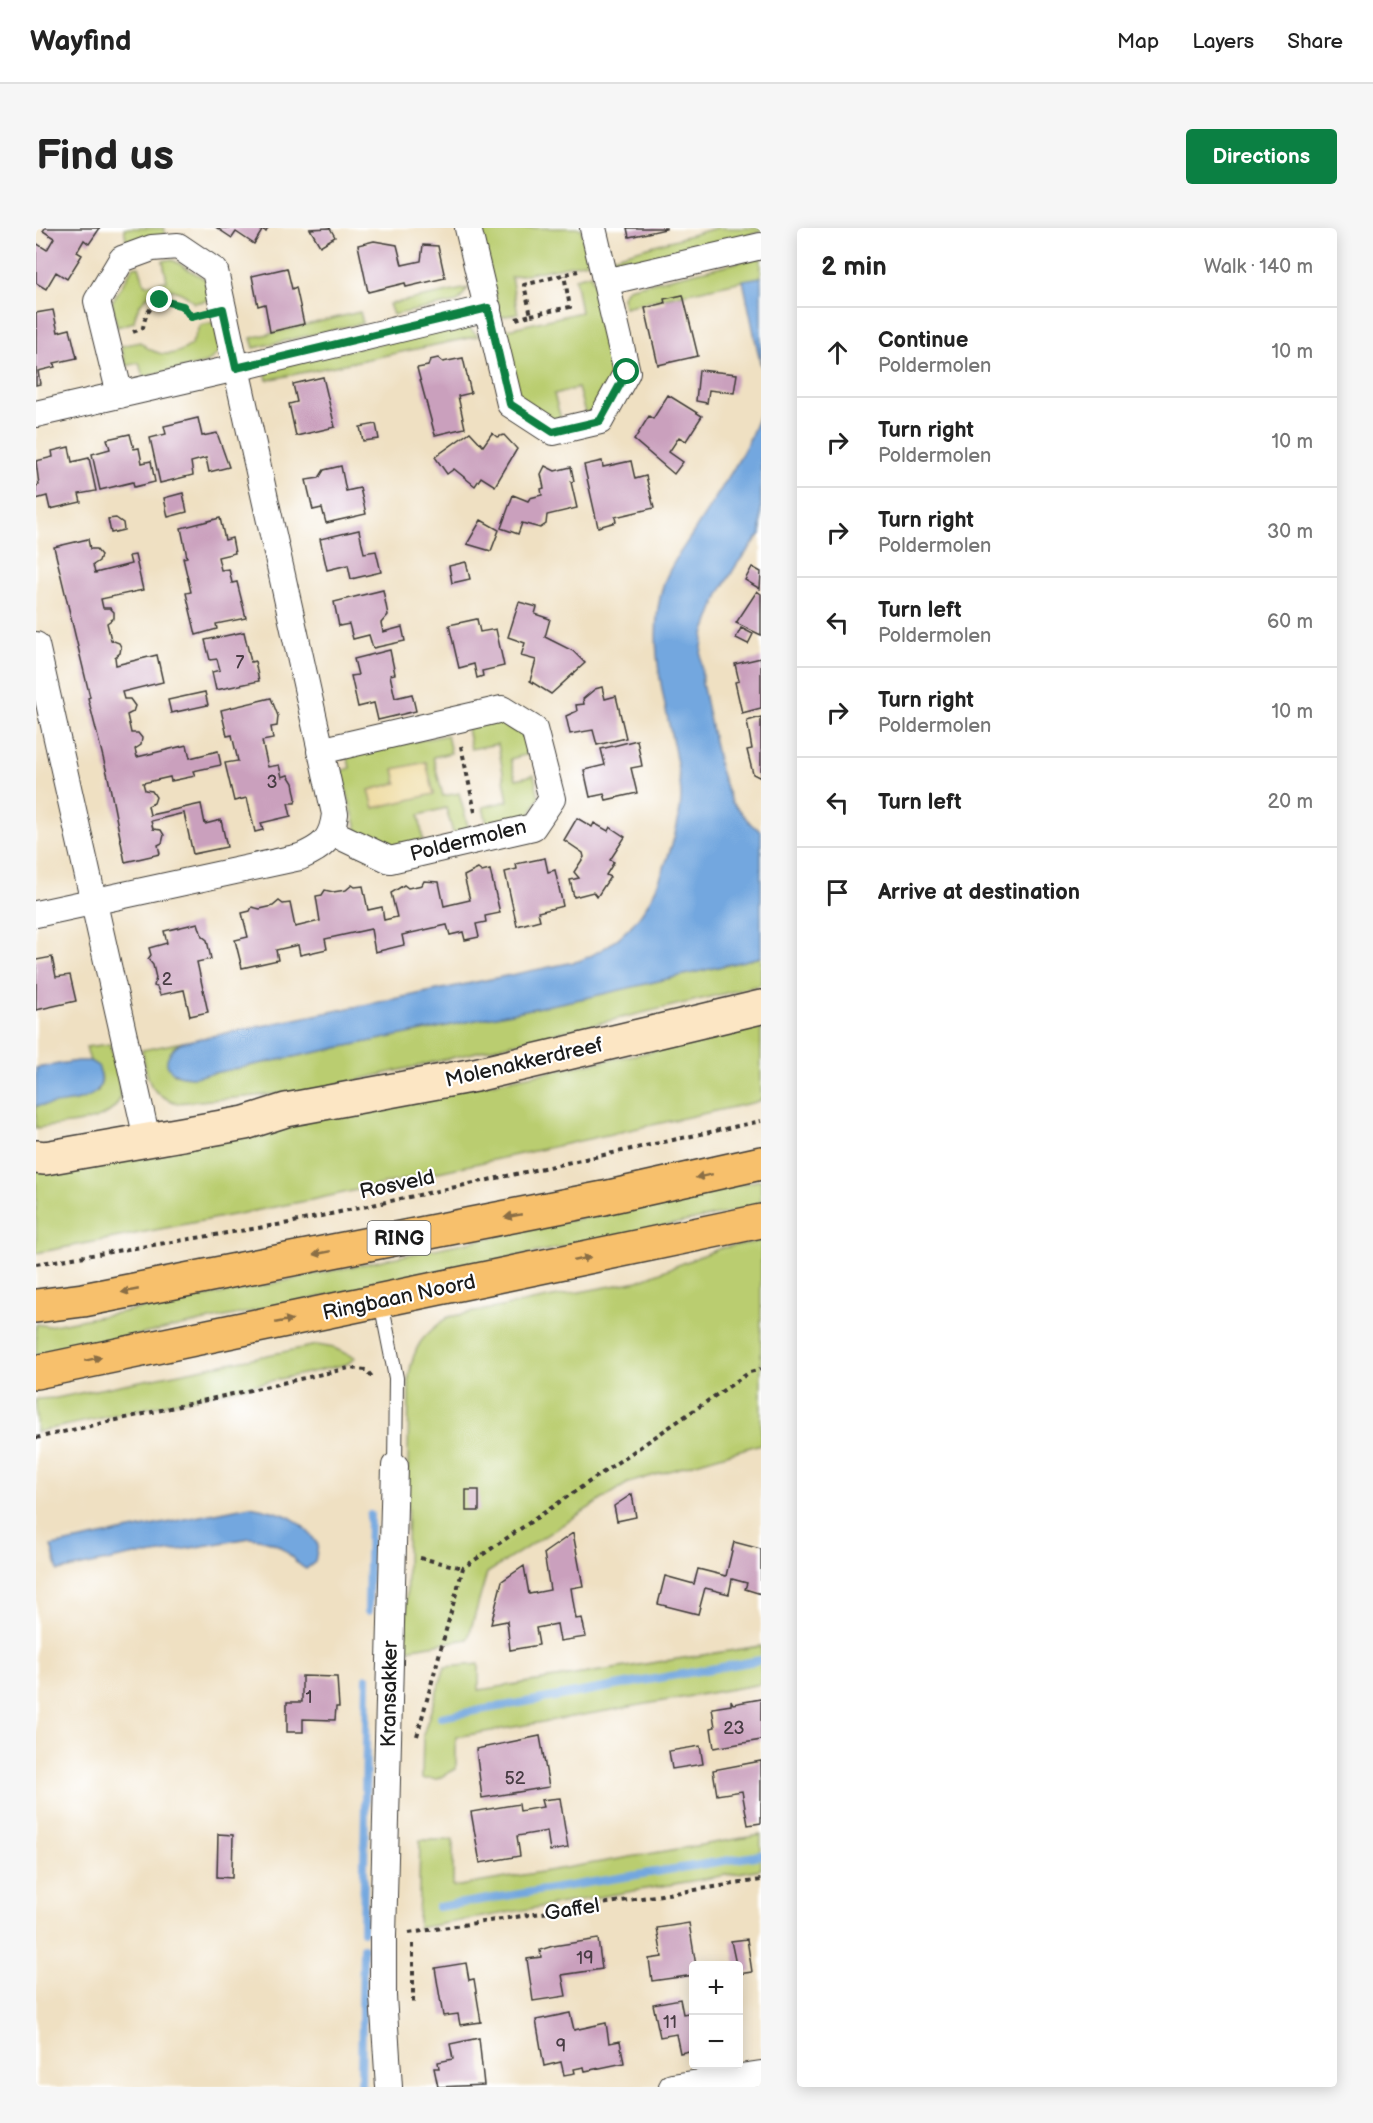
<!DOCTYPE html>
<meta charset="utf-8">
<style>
:root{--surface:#fff;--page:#f6f6f6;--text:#222;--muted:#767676;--line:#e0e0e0;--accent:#0b8043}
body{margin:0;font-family:"Balsamiq Sans",sans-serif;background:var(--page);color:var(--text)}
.controls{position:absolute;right:18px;bottom:18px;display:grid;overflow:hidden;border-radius:6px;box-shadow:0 3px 15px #0003}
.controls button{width:54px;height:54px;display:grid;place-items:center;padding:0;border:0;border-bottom:2px solid var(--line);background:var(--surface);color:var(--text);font:30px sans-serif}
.stop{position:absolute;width:18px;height:18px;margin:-14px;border:4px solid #0b8043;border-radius:50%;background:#fff}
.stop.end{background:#0b8043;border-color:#fff;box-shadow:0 2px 6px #0008}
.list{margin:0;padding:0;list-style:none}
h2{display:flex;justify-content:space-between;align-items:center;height:78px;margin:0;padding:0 24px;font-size:26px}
h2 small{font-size:20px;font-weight:400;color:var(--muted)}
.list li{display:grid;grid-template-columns:39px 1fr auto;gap:18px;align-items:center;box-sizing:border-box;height:90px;padding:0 24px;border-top:2px solid var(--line)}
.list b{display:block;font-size:22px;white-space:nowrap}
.list p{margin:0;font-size:20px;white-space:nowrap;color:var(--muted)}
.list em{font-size:20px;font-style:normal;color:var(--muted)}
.icon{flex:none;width:33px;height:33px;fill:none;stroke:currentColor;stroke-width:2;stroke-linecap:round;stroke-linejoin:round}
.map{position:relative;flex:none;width:725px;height:1859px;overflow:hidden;border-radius:6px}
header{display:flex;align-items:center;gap:36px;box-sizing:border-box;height:84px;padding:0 30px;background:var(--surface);border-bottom:2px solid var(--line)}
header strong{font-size:28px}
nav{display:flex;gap:33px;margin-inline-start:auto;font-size:21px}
.intro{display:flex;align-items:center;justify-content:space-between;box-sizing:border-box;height:144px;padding:0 36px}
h1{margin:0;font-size:42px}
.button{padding:15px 27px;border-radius:6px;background:var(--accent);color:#fff;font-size:21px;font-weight:700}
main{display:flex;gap:36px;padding:0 36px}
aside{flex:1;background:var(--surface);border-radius:6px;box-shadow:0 3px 15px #0003}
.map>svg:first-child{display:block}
.green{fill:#bacd70;stroke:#6b7446;stroke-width:1.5}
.sand{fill:#eeda9e;stroke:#857b5d;stroke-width:1.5}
.water{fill:#73a7df;stroke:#48627e;stroke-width:1.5}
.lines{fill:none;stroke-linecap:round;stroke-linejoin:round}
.stream{stroke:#73a7df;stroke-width:8}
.building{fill:#caa0bd}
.lane-casing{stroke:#3c3935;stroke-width:16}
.street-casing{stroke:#3c3935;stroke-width:28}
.secondary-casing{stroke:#3c3935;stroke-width:36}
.primary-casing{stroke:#3c3935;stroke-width:36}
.path{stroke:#3c3935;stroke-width:4;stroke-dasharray:4.5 4.5;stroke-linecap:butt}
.lane{stroke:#fff;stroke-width:14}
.street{stroke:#fff;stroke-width:26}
.secondary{stroke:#fce6c4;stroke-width:33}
.primary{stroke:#f7c06c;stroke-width:33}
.oneway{fill:#8a6e44}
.route{stroke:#0b8043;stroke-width:8}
.labels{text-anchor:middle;stroke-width:4.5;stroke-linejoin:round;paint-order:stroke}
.number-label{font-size:18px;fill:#483d44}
.shield{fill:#fff;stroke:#606060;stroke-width:1.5}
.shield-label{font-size:20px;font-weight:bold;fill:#1c1c1c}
.street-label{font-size:21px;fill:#1c1c1c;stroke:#fff}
</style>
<header>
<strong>Wayfind</strong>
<nav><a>Map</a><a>Layers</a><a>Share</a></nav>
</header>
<div class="intro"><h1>Find us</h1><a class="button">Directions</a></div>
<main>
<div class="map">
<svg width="725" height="1859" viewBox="0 0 725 1859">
<rect width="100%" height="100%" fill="#fff"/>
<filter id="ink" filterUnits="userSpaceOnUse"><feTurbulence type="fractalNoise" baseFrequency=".0167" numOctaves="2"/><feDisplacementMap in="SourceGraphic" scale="12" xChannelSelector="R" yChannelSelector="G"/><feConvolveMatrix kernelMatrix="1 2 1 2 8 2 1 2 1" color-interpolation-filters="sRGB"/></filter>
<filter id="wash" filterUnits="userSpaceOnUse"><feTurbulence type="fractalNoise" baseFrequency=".008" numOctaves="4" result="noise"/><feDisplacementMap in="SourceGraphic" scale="24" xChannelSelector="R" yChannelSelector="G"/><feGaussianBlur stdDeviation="1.35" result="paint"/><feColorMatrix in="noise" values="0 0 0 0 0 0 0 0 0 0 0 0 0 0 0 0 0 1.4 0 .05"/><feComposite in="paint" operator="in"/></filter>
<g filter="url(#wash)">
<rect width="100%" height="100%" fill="#efe0c2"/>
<path class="green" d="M88,0H128L130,9L91,17Z
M444,0H545L552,34L475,49L482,86L464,89Z
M680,0H725V4L587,36L576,29Z
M725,29V49L588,79L586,69L592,60Z
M135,31L169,51L174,72L158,75C136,50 102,62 98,94L81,99L76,74L97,39L103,38L109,57L131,53L127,33Z
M555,46L580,149L558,182L549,185L542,160L518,166L525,191L519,193L482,168L468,102L545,84L539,50Z
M432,60L422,74L357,87L353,76Z
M324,84L327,95L218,120L215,110Z
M180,94L185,123L170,135L107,149L103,135L90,138L85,118L104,114C120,129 137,130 155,117L164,97Z
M429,96L442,108L231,152L229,141Z
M469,492L487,504L493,526L474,531L480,551L498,547L503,569L492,590L452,600L447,579L472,573L462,516L435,521L431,500Z
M411,507L415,525L397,529L407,568L423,565L433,602L417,605L410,580L383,587L387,612L354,618L323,608L305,543L314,540L311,526Z
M725,729V757L275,863L141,875C110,865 112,851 106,822L147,814L137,820L138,846L158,849L554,769Z
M725,798V873L280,971L0,1025V941L477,851L652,816Z
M74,816C77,831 83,847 84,862C87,897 25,896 0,900V878L44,872L62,863C69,850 66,841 54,833L50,819Z
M725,952V978L0,1128V1096L12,1098L220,1059Z
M725,1013V1216L592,1255L451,1345L432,1411L370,1421L373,1148C378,1117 386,1108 412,1089L602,1053L685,1020Z
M281,1117L298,1120L319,1130L311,1136L285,1142L0,1204V1171L20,1170Z
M725,1418V1456L420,1509V1541L401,1551H386L387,1507L409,1439L443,1436V1462Z
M725,1607V1641L382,1700L384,1612H417V1659Z"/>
<path class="sand" d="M390,534L398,566L338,580L333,562L361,555L358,541Z"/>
<path class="water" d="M725,49V139L707,52Z
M725,181V306L701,336L683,366L668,406L665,426L666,455L684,542L695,573L716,597L725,603V729L554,769L158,849C129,849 120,830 147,814L543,733C583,717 610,689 625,648C634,623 644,597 645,570C645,553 641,536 638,520C627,466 610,409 628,355C634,338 645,323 655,308C680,267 711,227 725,181Z
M41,833H54L62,838C79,876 23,875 0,878V840Z
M214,1278C247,1285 263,1287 282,1317L279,1334L270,1341C260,1336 256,1328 247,1321C239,1314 225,1311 214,1310L113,1327H99L22,1343L15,1318Z"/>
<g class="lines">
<path class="stream" d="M332,1383L334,1287
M405,1489L725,1432
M402,1679L725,1627
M327,1703L331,1450
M325,1859L327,1720"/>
</g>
<g id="blocks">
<path class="building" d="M9,0H64L53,16L48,12L41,24L46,27L31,51L20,44L10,61L0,55V15L11,22L18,10L7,3Z
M181,0H232L230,4L227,1L218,16L200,4L196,10Z
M294,0L299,9L284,18L274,1Z
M591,0H630V1L593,9Z
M338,13L361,17L366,37L385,33L387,17L402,18L409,50L370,59L369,55L332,64L322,17Z
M251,40L256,61L260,59L268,96L234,104L229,76L222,78L216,48Z
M647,67L662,128L622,137L609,80L629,75L628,71Z
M17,82L22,104L34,101L41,130L18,135L19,139L2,143L4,156L0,157V85Z
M402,130L407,134L427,130L435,165L422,168L429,200L399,207L381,140L392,138L394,132Z
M663,142L701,146L698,165L673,162L671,175L660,173Z
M287,149L299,199L260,208L253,176L261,174L257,156Z
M632,167L666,188L650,213L643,209L633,224L647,234L638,246L598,212L613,188L617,191Z
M162,190L166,208L181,205L193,239L173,244L170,230L155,234L157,247L124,255L114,210L130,206L128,198Z
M340,196L343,211L327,213L324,199Z
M434,204L447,218L456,205L461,209L468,207L481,221L459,258L445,249L439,258L418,241L411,246L399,229Z
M94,206L98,221L103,220L106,235L115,233L119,254L98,259L97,254L64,262L56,226L74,221L71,211Z
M33,219L36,234L53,230L60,263L43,266L45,274L14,281L11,268L0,271V258L3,257L0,233L17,229L16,223Z
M566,233L567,239L595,233L599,251L610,248L618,280L579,289L580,294L562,299L548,237Z
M305,238L310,263L324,260L330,286L290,295L286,280L277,282L270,252L283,250L288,242Z
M509,238L519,243L535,239L538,253L535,254L541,280L511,287L510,296L504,300L486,295L482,306L465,300L477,267L492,273L494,270L506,267L505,261L508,260L505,246Z
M147,265L151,284L132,289L128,270Z
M80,290L87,295L88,302L75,305L72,291Z
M184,290L189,312L196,310L199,325L182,329L185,342L193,341L196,355L201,354L210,390L180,396L181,401L160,407L150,365L155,364L147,330L151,329L145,300Z
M445,292L463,302L455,323L431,316Z
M323,302L328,325L340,323L345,344L315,351L312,337L291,342L284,311Z
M52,311L54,321H60L65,327L63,333L57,337L59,345L95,336L93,328L99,327L107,362L65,371L67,380H74L78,384V390L71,395L75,412L83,415L85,419L84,425L79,429L80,437L121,427L127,454L86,464L88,471H94L99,478L97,484L91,487L95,505H102L106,510L105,517L99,521L101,529L151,517L154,530L182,523L185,537L157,543L159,548L135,553L134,549L107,555L109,562L116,563L120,569L118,575L112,578L114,587L165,576L169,596L185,592L191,619L157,626L148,585L115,593L117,601L125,602L128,607L126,615L122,617L124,626L89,634L72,549L52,470L54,469L18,319Z
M430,334L434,351L416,355L413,338Z
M716,339L725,344L724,361L709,352Z
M347,362L352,387L345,395L347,404L366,399L369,413L337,420L333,407L317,411L313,396L303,398L298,374Z
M721,363L725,366V407L700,395Z
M483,374L501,379L499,386L514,391L509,409L537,423L549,435L515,466L494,453L500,432L485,428L489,415L472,409Z
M441,391L444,404L460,401L468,438L446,443L447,448L441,450L438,436L423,440L413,397Z
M705,400L717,406L712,416L700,410Z
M208,404L215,434L219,433L223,453L180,462L176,444L184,442L181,431L174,432L169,412Z
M354,422L359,446L354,447L359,470L376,466L380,483L342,492L338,475L322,479L315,448L322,447L318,431Z
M725,430V480L706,485L699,454L703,453L699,436Z
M566,459L569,471L580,468L590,510L561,517L557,502L534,506L530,488L541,483L540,477L548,476L547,471L559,461Z
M169,464L172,477L135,485L132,472Z
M235,470L242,488L241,498L235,499L237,511L226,513L232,539L243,537L246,549L252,547L257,555L260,570L259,575H252L255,588L225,595L227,602L219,604L211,570L198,573L189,535L202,533L196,507L191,508L185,482Z
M725,489V550L717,546L711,522L716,521L711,493Z
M601,512L606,538L595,540L601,565L570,572L568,566L554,569L548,542L569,537L565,521Z
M541,590L556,599L558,595L572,603L574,599L589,609L574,632L578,634L570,647L574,649L561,669L557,664L538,669L534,652L543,650L538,644L548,629L547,625L528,612Z
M509,630L512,644L519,642L527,678L502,684L504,692L481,698L469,644L481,641L480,636Z
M442,641L446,644L454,642L464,685L449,688L450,694L440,696L443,709L429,712L427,704L414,707L411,697L366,707L368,717L339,724L335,701L289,711L291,721L264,727L262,717L240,722L242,732L206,740L199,712L212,709L206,685L214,683L216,679L224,681L237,678L243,673L247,676L254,675L259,699L284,693L280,668L286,667L289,662L297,664L310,662L316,657L319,659L327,658L332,682L346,679L348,692L361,689L355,665L368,657L372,660L386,657L388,653L403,654L408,678L434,672L428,648Z
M162,695L166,708L171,712L175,731L161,734L172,784L154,788L148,762L124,767L121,759L118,758L120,750L117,737L112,731L115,727L113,720L131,715L128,703Z
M16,729L20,749L34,747L40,773L0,782V732Z
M430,1262H443V1283H430Z
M596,1266L600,1289L581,1293L578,1278Z
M537,1305L547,1358L535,1360L540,1391L546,1390L550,1409L524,1413L521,1396L500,1400L503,1417L474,1422L471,1393L455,1396L466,1353L488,1338L493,1366L514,1362L508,1325Z
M698,1314L725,1321V1366L709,1361L711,1355L696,1351L693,1366L669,1360L662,1386L622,1376L629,1348L658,1356L662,1341L690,1348Z
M266,1448L301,1449L303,1479H300L299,1492L267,1491V1504H251V1474H266Z
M725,1471V1512L678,1520L675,1500L679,1499L676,1480L695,1477V1472L697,1476Z
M504,1508L513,1559L446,1570L440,1521Z
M664,1518L667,1536L636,1541L633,1523Z
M725,1533V1595L712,1597L706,1563L681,1567L677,1542Z
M524,1570L532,1620L514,1623L511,1603L481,1608L484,1628L444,1635L435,1584L483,1576L484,1583L507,1579L505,1572Z
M182,1606L197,1607L196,1650L181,1649Z
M653,1695L660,1738H658V1747L616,1753L613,1731L626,1729L621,1700Z
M562,1711L566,1741L526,1747L530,1768L497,1773L491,1731L505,1729L504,1722L517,1718Z
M711,1711L716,1744L702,1746L695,1713Z
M430,1735L433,1752L438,1751L445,1794L424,1797L422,1786L407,1788L399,1740Z
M644,1771L647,1786L658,1784V1822L644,1825L640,1806L624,1809L617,1776Z
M534,1785L538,1802L570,1795L573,1815L584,1813L588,1835L549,1843L548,1839L538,1841L539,1845L528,1847L525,1834L508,1838L500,1792Z
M443,1810L448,1857L402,1859L398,1840H403L402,1834L417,1831L414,1816Z"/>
</g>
</g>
<g filter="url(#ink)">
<use href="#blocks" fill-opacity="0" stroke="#3c3935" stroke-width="1.5"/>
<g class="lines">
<g class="lane-casing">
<path id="lane" d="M345,1074L360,1150L359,1238"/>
</g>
<g class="street-casing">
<path id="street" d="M432,0L474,176L517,204L564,193L591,144L557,0
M570,54L725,18
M84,167L61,73L86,31L116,20L142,18L179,43L200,140L452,80
M0,186L200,140L299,586C296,612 287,619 264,629L0,686
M0,417L111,911
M284,523L466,481L498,501L516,571L497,599L354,632L297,605
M353,1859L347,1768V1709L359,1238
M636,1859L725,1846"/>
</g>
<g class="secondary-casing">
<path id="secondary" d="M0,929L9,930L209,895L250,882L439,847L725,779"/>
</g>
<g class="primary-casing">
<path id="primary" d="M0,1078L47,1072L568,970L725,935
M0,1144L725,993"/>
</g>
<path class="path" d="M495,87L534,79L528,47
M480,91L495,87L488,57L542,43
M97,104L107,100C109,87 113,80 124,72L147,78L155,89L160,88
M425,518L439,584
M0,1036L253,995L725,893
M0,1210L313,1140L330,1142L336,1149
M384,1330L427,1340
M381,1508L427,1340L714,1144L725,1141
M373,1705L725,1652
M377,1716V1775"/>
<use href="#lane" class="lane"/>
<use href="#street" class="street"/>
<use href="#secondary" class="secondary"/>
<use href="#primary" class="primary"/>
</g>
<defs><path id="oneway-solid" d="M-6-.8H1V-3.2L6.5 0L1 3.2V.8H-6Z" transform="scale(1.5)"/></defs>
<g class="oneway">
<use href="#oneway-solid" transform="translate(668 948) rotate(168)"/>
<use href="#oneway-solid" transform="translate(477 988) rotate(169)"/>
<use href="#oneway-solid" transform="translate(286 1025) rotate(169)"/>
<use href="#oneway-solid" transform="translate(546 1031) rotate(-12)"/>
<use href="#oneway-solid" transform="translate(94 1063) rotate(169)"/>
<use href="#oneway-solid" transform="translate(248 1093) rotate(-11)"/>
<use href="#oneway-solid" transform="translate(57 1131) rotate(-12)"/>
</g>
</g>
<g class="lines" filter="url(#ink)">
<path class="route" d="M124,72L147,78L155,89L187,81L200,140L452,80L474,176L517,204L564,193L591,144"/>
</g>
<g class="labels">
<g class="number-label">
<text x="204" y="440">7</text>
<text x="236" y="560">3</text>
<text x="131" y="757">2</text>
<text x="273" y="1475">1</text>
<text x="698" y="1506">23</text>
<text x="479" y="1556">52</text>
<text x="549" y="1736">19</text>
<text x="634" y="1800">11</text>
<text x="525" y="1824">9</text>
</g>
<rect class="shield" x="331.5" y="993" width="63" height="34" rx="4.5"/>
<g class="shield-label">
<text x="363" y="1017">RING</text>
</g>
<g class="street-label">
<text transform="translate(432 612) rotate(-14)" y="7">Poldermolen</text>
<text transform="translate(488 834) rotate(-13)" y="7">Molenakkerdreef</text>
<text transform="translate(361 956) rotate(-12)" y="7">Rosveld</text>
<text transform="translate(363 1069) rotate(-12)" y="7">Ringbaan Noord</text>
<text transform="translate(353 1466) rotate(-89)" y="7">Kransakker</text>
<text transform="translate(536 1681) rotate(-9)" y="7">Gaffel</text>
</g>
</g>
</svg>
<div class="controls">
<button>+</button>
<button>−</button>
</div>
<div class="stop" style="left:591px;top:144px"></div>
<div class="stop end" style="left:124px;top:72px"></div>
</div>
<aside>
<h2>2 min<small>Walk · 140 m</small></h2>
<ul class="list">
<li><svg class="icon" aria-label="ahead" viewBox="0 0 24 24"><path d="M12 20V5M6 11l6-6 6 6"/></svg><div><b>Continue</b><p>Poldermolen</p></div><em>10 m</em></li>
<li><svg class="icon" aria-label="right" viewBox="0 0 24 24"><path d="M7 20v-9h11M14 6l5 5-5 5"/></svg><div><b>Turn right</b><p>Poldermolen</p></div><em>10 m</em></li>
<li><svg class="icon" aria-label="right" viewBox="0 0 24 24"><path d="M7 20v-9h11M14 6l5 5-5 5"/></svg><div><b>Turn right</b><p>Poldermolen</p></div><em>30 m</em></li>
<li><svg class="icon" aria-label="left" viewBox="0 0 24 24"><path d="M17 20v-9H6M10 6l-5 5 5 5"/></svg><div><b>Turn left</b><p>Poldermolen</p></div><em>60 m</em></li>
<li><svg class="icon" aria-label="right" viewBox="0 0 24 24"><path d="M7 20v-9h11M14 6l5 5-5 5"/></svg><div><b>Turn right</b><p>Poldermolen</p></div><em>10 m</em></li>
<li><svg class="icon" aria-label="left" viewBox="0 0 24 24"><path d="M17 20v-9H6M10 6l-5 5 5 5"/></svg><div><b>Turn left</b></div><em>20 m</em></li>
<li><svg class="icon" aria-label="arrive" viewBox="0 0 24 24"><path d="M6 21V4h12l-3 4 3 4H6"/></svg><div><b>Arrive at destination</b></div></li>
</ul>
</aside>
</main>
